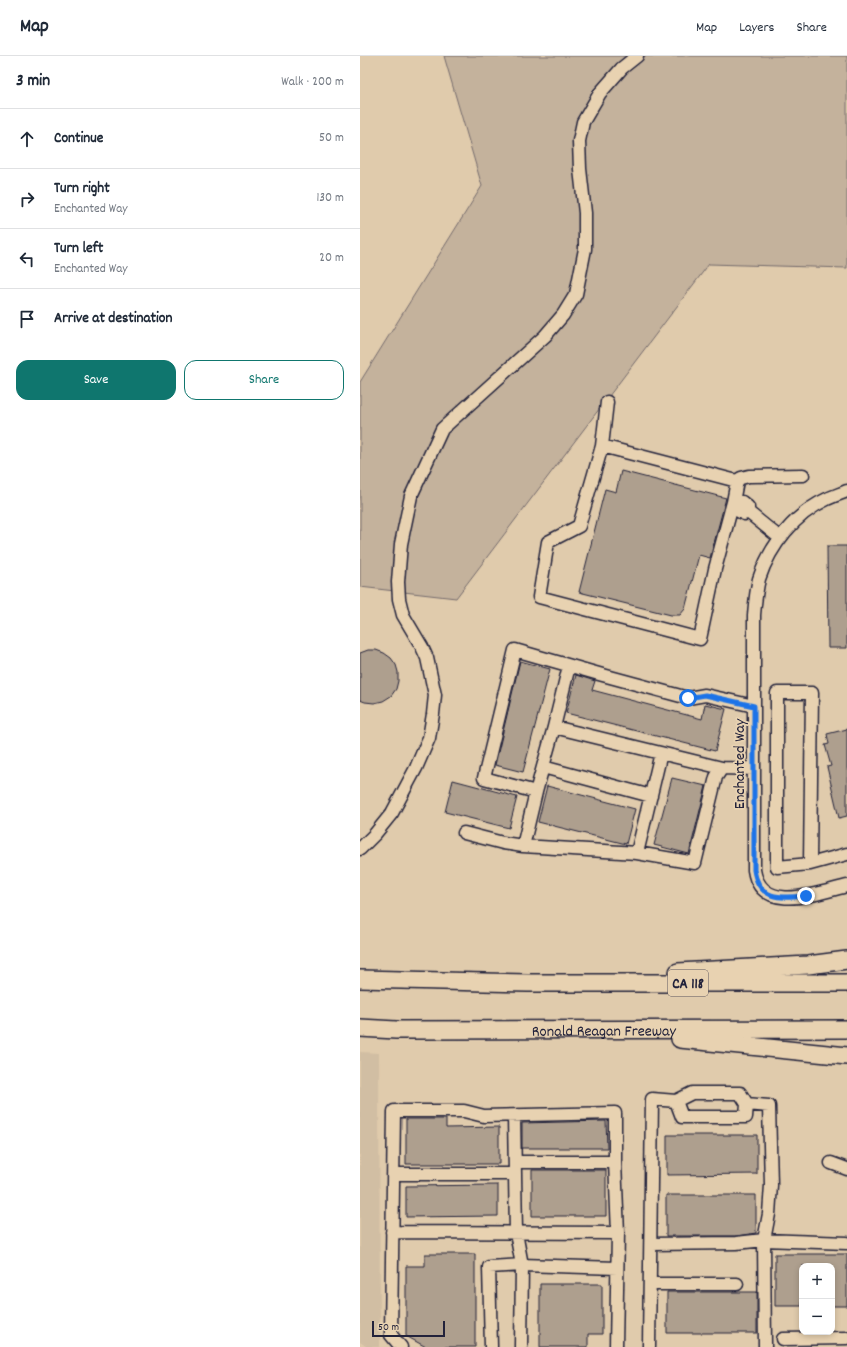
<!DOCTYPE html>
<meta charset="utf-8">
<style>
:root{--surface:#fff;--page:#f2f2f3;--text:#1f2937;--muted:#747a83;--line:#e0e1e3;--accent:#0f766e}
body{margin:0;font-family:Dekko,sans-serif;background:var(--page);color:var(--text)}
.controls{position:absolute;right:12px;bottom:12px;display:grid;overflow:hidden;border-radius:8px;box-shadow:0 2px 6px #0003}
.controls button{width:36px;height:36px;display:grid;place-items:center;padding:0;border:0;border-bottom:1px solid var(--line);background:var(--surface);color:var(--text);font:20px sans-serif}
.scale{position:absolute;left:12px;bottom:10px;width:73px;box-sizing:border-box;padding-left:4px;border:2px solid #22223b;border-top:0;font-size:11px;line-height:14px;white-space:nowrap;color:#22223b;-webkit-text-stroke:3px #e8d2b1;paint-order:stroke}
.stop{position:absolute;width:12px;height:12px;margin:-9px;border:3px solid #1a73e8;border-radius:50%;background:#fff}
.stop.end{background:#1a73e8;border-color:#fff;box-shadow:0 1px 4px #0008}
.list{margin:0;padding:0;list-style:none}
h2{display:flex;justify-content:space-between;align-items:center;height:52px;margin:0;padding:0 16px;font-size:17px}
h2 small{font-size:13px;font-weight:400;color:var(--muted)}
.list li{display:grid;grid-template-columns:26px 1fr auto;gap:12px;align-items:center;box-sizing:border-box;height:60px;padding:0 16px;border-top:1px solid var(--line)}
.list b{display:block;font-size:15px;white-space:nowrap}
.list p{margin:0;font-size:13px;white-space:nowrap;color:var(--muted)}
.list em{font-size:13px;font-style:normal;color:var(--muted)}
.actions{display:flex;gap:8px;padding:12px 16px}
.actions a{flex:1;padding:9px 0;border:1px solid var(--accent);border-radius:12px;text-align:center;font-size:14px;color:var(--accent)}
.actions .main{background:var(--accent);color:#fff}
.icon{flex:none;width:22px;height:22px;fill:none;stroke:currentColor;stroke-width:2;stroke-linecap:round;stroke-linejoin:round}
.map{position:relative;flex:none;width:487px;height:1291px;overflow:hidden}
header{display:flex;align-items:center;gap:24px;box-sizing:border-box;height:56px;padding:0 20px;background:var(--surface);border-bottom:1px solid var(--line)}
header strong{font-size:19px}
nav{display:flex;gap:22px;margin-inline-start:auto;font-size:14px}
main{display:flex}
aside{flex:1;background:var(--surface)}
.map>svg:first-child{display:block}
.built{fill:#d1bea3}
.green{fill:#c4b29c;stroke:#736a6c}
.building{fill:#ae9f8e;stroke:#22223b}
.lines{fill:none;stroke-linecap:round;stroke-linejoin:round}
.minor-casing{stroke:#22223b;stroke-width:15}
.highway-casing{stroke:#22223b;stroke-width:20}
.minor{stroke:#e8d2b1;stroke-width:12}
.highway{stroke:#e8d2b1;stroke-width:17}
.route{stroke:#1a73e8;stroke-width:5}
.labels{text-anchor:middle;stroke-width:3.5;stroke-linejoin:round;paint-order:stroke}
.shield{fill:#e8d2b1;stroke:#5d575e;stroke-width:1}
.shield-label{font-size:15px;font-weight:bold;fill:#22223b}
.street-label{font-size:16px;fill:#22223b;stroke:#e8d2b1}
</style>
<header>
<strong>Map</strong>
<nav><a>Map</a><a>Layers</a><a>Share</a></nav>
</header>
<main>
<aside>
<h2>3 min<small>Walk · 200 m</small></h2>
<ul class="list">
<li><svg class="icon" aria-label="ahead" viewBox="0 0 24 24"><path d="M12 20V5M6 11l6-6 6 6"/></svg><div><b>Continue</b></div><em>50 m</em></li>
<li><svg class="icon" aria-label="right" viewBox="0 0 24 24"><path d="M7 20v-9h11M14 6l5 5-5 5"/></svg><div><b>Turn right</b><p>Enchanted Way</p></div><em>130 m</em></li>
<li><svg class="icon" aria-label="left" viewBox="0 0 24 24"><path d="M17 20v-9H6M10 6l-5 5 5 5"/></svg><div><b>Turn left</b><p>Enchanted Way</p></div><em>20 m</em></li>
<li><svg class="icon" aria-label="arrive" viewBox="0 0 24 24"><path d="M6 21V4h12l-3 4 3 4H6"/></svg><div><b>Arrive at destination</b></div></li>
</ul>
<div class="actions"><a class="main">Save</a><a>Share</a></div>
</aside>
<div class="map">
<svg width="487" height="1291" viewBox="0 0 487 1291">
<rect width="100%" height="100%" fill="#e0cbac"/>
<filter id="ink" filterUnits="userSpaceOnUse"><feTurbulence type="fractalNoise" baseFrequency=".025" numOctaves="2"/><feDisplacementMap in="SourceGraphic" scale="8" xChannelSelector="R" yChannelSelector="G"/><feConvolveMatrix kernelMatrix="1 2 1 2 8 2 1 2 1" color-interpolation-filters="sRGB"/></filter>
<g filter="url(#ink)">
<path class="built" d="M0,996L19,997L20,1291H7L0,1286Z"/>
<path class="green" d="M84,0H487V212L349,208L96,542L0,531V326L122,130Z"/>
<path class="building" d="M261,415L366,442L350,502L339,499L325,553L320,559H311L219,536L245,433L256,436Z
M467,490H487V592H468Z
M8,594H16L24,597L31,602L36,609L38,616V625L36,633L31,640L23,645L14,647L5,646L0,644V597Z
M160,605L190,613L163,716L135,709Z
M216,619L235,625L232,634L342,663L345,648L366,653L355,695L206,657Z
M487,673V760L479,762L467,711L471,710L465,689L469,688L467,678Z
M312,722L346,730L329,798L294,789Z
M93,724L157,741L149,772L85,756Z
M187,730L275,753L266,788L178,766Z
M46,1063H86V1072L139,1071V1108H46Z
M246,1065L247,1092H162V1067Z
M307,1079H397V1118L307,1119Z
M172,1114H246V1160H172Z
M138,1129V1160L46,1161V1130Z
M306,1139H396V1177L376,1180H306Z
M65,1198H115V1291H66L46,1280V1210H65Z
M415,1198H487V1250H472V1210H442V1250H415Z
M180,1228H242V1278H228V1291H180Z
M307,1236H397V1277H307Z"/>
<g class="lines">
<g class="minor-casing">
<path id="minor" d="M242,390L247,346
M377,425L381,422L389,420L443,419
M487,435C480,438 473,440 467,443C435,458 410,489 399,523C396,535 395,547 394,559V814C401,859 458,837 487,830
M373,446L355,513L340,583L179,541L188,486L219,470L242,390L377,425L373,446L375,453L384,458L388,456
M373,446H382L388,451V456L420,482
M209,610L194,671L362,712
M394,650L345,639L328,642L239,618L155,594L124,722L176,736L163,790L277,797L335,807L356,721L362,712L394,713
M183,711L291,740
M176,736L194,671
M104,777L143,787L163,790
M0,793L15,778L32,757L56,712L69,682L73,658L75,639L67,602L62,591L43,559L39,543L38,526L41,488L51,440L82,373L185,280L203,259L216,238L225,193V157L220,113L219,85L223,66L240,37L262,12L277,0
M277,797L301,697
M450,808L452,637H417V811L450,808L487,798
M387,1048L409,1050L411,1129L409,1158L404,1184L405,1291
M154,1060L156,1177L162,1209L161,1291
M155,1106H255
M471,1107L487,1113
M33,1118H155
M32,1176L258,1177L255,1106V1057L124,1060L104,1055H34C33,1130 32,1204 31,1279L41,1291
M291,1188L376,1187L404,1184L487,1187
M290,1228H377
M423,1283L487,1282
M131,1291L129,1211L162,1209L257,1212
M256,1291L258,1177
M289,1291L292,1043L316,1045L332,1037H380L387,1048L386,1061H322L316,1045"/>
</g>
<g class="highway-casing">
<g id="highway">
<path d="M318,916L448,909L487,904"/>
<path d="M0,923L168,927H487"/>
<path id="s1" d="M0,972L36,974L487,973"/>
<path d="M320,983L487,1000"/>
</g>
</g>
<use href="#minor" class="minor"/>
<use href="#highway" class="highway"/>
</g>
</g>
<g class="lines" filter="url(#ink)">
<path class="route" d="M328,642L345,639L394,650V814C399,845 421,842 446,840"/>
</g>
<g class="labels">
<rect class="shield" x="308" y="914" width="40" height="26" rx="3"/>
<g class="shield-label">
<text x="328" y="932">CA 118</text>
</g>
<g class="street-label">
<text transform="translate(378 708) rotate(-90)" y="6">Enchanted Way</text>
<text dy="6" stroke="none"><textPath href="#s1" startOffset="244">Ronald Reagan Freeway</textPath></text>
</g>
</g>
</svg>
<div class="controls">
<button>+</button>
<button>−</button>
</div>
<div class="scale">50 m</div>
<div class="stop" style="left:328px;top:642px"></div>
<div class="stop end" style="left:446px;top:840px"></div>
</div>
</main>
